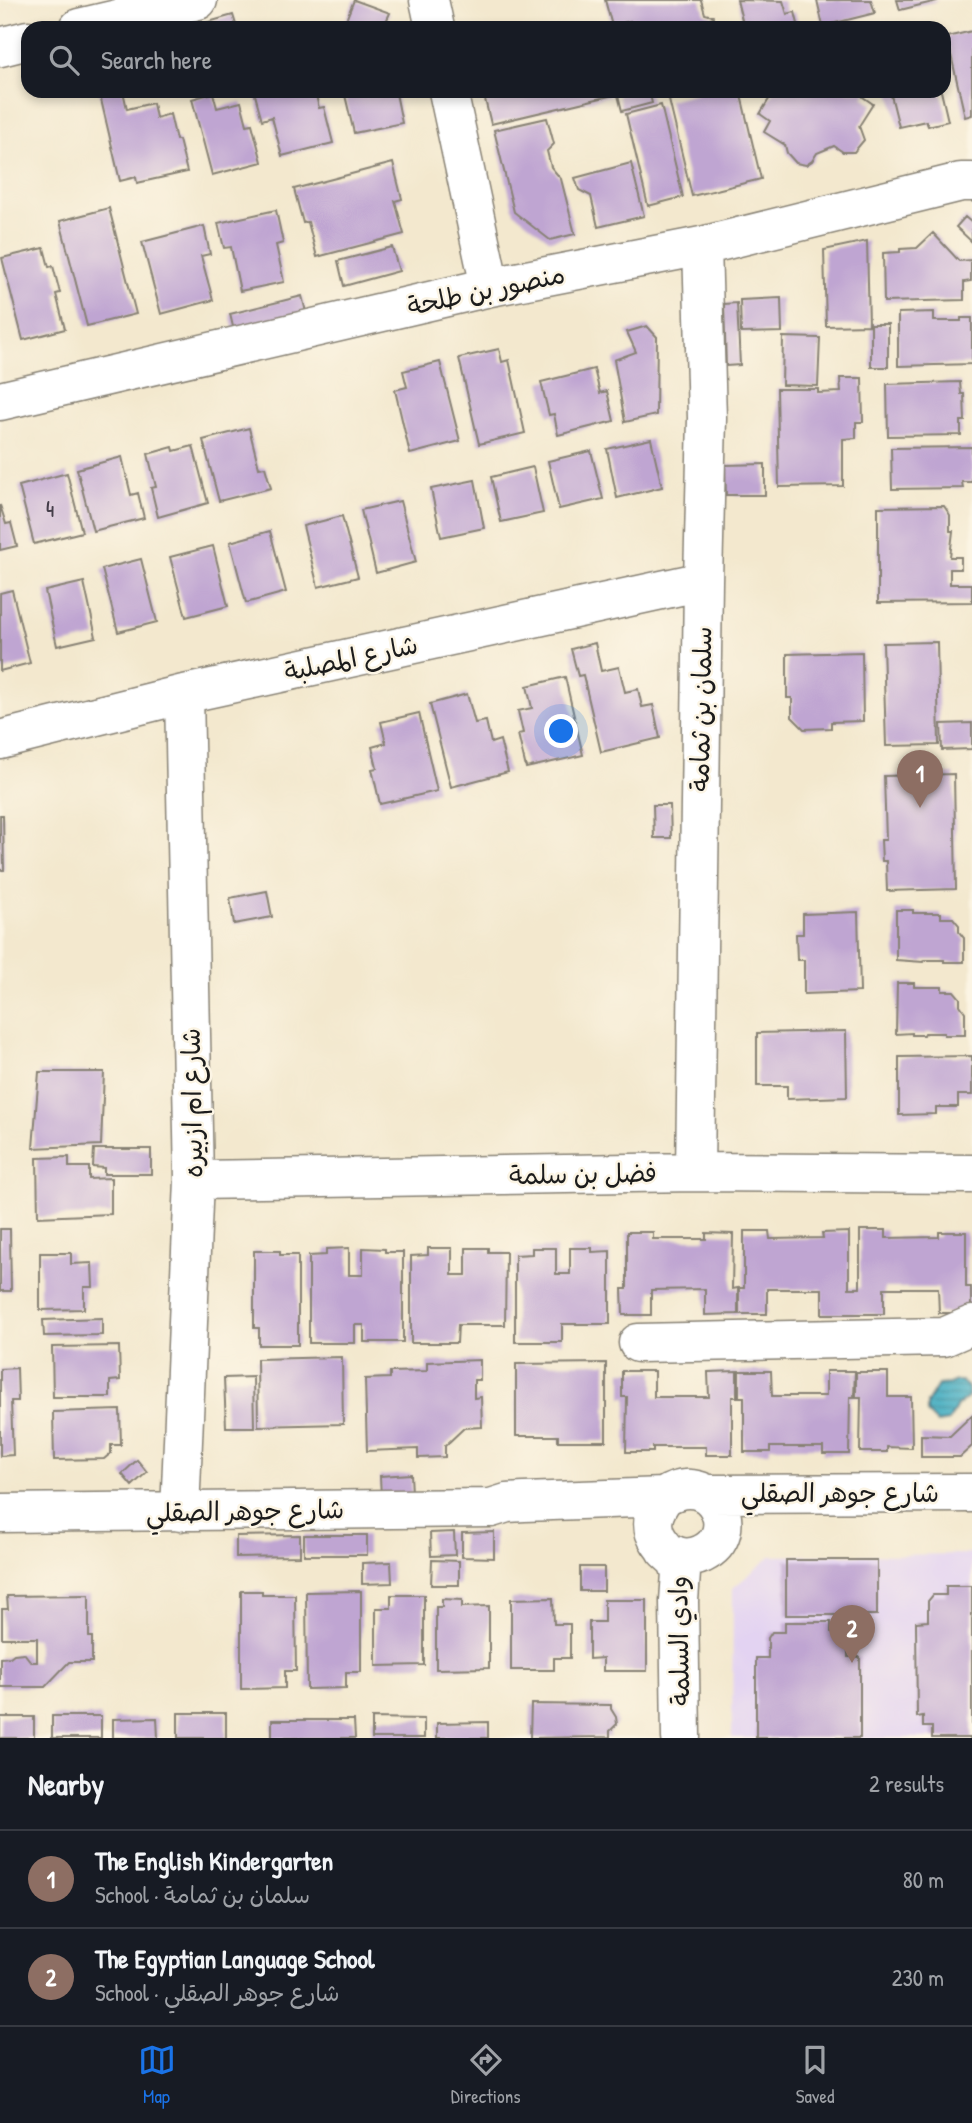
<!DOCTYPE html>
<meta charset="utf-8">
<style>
:root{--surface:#171b24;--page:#242831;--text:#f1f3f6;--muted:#9ea1a6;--line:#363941;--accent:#1a73e8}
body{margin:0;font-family:"Patrick Hand","Playpen Sans Arabic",sans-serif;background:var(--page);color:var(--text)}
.you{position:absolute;left:562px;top:732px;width:24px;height:24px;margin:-18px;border:5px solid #fff;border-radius:50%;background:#1a73e8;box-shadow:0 0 0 10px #1a73e833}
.badge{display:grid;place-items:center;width:46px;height:46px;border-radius:50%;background:var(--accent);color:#fff;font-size:23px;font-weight:700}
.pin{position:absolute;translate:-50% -58px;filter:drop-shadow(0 2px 4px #0008)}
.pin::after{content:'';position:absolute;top:37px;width:24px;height:21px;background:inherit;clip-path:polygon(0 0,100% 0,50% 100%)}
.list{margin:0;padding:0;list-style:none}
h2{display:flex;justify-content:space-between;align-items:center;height:91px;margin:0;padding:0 28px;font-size:30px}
h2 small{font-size:23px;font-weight:400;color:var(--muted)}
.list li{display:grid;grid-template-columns:46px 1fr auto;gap:21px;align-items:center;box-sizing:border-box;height:98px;padding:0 28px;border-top:2px solid var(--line)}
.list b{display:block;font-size:26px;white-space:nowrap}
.list p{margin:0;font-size:23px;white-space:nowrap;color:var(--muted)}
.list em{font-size:23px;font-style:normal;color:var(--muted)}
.icon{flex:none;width:38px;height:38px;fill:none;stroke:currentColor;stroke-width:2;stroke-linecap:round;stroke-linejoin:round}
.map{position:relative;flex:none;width:972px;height:1738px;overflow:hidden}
.search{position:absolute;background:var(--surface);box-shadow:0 4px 10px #0003;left:21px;right:21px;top:21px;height:77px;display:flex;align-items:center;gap:18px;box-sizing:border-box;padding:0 24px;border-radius:21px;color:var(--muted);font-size:26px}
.sheet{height:287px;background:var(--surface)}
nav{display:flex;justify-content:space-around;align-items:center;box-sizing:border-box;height:98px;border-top:2px solid var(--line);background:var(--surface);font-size:19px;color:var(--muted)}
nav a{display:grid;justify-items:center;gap:4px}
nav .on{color:var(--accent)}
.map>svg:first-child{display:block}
.built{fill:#e3d3f2}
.water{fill:url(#water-rules);stroke:#30646f;stroke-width:2}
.building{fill:#bfa5d2}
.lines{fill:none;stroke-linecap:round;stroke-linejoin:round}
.minor-casing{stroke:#888275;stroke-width:41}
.minor{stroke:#fff;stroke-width:38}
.labels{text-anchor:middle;stroke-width:5;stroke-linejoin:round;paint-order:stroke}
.number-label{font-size:23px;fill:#453e4a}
.street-label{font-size:26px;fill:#1c1c1c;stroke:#fcf5e5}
</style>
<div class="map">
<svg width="972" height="1738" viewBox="0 0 972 1738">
<defs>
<pattern id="water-rules" width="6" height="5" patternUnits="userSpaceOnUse" patternTransform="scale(1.75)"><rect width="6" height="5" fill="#43adc2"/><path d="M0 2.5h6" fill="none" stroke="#378c9d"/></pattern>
</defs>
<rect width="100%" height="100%" fill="#fcf5e5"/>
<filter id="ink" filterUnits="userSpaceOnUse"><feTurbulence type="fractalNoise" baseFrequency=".0143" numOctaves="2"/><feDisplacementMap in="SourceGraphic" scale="14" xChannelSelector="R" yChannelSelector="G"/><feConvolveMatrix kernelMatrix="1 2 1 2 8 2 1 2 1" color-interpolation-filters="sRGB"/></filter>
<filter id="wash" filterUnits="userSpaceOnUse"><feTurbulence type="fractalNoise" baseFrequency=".00686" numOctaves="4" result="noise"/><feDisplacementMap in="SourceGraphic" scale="28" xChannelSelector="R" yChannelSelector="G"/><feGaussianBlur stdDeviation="1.57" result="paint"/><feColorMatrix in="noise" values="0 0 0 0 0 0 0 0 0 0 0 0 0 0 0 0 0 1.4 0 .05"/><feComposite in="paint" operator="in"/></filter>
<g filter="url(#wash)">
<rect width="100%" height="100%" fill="#f3e8ce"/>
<path class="built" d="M972,1554V1738H732L733,1588L771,1556Z"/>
<path class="water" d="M956,1381H961L968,1387L969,1397L957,1406L949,1421L937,1423L927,1413V1403L938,1385L949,1384Z"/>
<g id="blocks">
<path class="building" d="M354,0L390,13L383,28H366L346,20Z
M605,0H701L705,14L713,16L716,26V28H632L630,21L612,26Z
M737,0L783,1L787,14L795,12L799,28H744Z
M817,0H871L875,13L823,26Z
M897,0H937V1L900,10Z
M233,15L237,28H191V27Z
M972,31V115L965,117L947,37Z
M99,91H123L127,109L153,103L156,118L170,114L176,140H179L187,172L137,183L136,177L120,181Z
M254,91H315L319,108L324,107L333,143L282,156L272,117L262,120Z
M344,91H392V94L396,93L402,123L354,133Z
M483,91H613L614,95L491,124Z
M632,91H649L652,103L622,111L618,95Z
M704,91H740L761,179L692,196L669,100Z
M774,91H867L863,97L873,104L859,126L864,140L854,152H843L834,146L817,153L812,161L806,165L796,163L787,153L785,145L764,132L770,121L760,114Z
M890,91H941L948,121L928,126L926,121L899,127Z
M213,93L217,108L241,102L247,125L252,124L262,162L212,175L192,99Z
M661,105L683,197L648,206L626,114Z
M547,118L554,144L547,151L551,167L561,179L575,234L550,240L514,212L494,130Z
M393,163L402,199L395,201L404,234L317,257L308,222L303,223L294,189Z
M631,163L644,216L598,227L591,196L579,190L575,178Z
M109,208L136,314L87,326L60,221Z
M276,210L283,243L276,245L284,282L240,291L231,247L224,248L218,223Z
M965,217L972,223V242L956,227Z
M204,226L210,254L201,256L213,300L161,314L142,242Z
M933,233L959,261L971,260V281L964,282V300L884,302L883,253L900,252V249L917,248Z
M867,241L869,325L826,326L824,250Z
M392,247L399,271L344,286L338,261Z
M44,248L49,267L53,266L60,293L56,294L65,329L23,340L2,258Z
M302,296L306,312L234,331L230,314Z
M781,298L782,332L741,333L740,300Z
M737,303L740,365L726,366L724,304Z
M934,312V321H961V318H972V364L898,366V313Z
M871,324H888V367H871Z
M647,326L657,337L656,415L625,422L614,360L636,352L627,332Z
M783,337L820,338L818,386L782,385Z
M499,349L502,362L509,360L525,433L479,444L459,358Z
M440,362L460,441L410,454L395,390L407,387L403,371Z
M594,369L600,393L607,391L614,421L558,435L554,414L549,415L541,382Z
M840,378H862L863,422H856V438L843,439V486L779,487L777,389H818V393L841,392Z
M960,382L961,394H964L965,421H961V435L888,436L887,384Z
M249,428L259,468L265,467L271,488L219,501L203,440Z
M651,439L662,487L617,498L607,449Z
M193,446L208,503L158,517L151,488L156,487L148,454L173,447L174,451Z
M972,447V482H962L963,488L892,489L891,448Z
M591,451L603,499L559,509L548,461Z
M122,457L131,495L138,493L144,518L93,531L77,469Z
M765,464V495H726L725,465Z
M533,467L543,513L501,522L491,477Z
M67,473L82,532L34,544L19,486Z
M475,480L484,528L441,537L431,489Z
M400,501L416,562L376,573L361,510Z
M0,505L6,524L11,523L17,546L0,550Z
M944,506L950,515V531H953L950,557H961V569H950V584H972V602L878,603V507Z
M342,516L358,577L318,587L303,526Z
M270,531L286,592L246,603L230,542Z
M213,546L228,606L186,617L170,557Z
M141,559L157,622L118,632L102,569Z
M84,582L96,637L57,646L45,591Z
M12,590L30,663L0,671V593Z
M937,642L939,745L886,746L883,643Z
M595,643L601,671L619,667L625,692L638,689L642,707L653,705L660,738L601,752L583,675L578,676L571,649Z
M862,652L863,721L831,722V728L804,729L792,717V698H787V654Z
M565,677L583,755L526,768L518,734L523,733L518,711L532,708L527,686Z
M467,694L475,723L486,721L491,743L500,740L508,772L451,787L430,704Z
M419,713L437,791L380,804L372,769L377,768L372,747L386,743L381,722Z
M972,723V749L942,750L941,724Z
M954,774L956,889L887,891L886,861H882L881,840H886L884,776Z
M653,805H670L671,838H654Z
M0,815H3L4,870H0Z
M267,891L272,917L234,924L230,898Z
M896,910H913V913H941V918H953L959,925V932L964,938V962H944V960H924L923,962L896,960Z
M858,912L860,992L804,994V960H797L796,934H803V914Z
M897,983H914V987H942V991H954L960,998V1005L965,1012V1035H944V1033H925L924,1035H912V1033L896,1034Z
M846,1031L847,1097L787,1099V1086H757V1033Z
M972,1056V1095H958V1107H936V1114L899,1115V1057Z
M39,1072H104L101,1145L33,1148Z
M94,1149H151V1174H104V1168L93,1167Z
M69,1157V1167H89V1179L111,1178V1214L38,1217L37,1158Z
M0,1229H10L11,1291H0Z
M860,1230H886V1238L939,1237V1232H966V1287H971V1313H939L938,1288H884V1314H822V1289H767V1314H739V1288H744V1231H769L770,1239L823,1238L822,1233L849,1232V1288H860Z
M627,1232H653V1239H706V1233L733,1234L732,1289L738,1288V1314L705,1315V1289L651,1290V1315H623L622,1289H627Z
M349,1248V1275H363V1248L385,1249V1252H403V1342H364V1325H355V1343H309V1256L326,1255V1249Z
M428,1248H452V1275H466V1248H488V1252H506L505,1325H458L457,1343H411V1256L428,1255Z
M532,1248H556V1274H570V1248H592V1252L610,1251V1324H562V1342H515V1255L532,1254Z
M254,1251H280V1255H298V1345H259V1328H254Z
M40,1253H71V1264L92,1263L93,1287H84V1309L40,1310Z
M102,1318V1335L44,1336L43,1320Z
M119,1346L120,1380L110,1381V1397H53L52,1347Z
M342,1357L343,1424L258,1426L257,1359Z
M480,1360V1380H474V1398L481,1397L482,1427L464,1428L445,1446V1457L418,1458V1449L367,1451L365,1379L390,1378V1372L427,1371V1362Z
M606,1363V1441H558V1436H516V1364Z
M17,1368L18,1401H11L13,1455L0,1456V1369Z
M622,1371H654V1397H709L708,1372L737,1371V1397H732V1455H706V1447H653V1452H626L627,1397H622Z
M739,1371H771L772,1396H826V1371H855L854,1397H850L849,1454H823V1447H770V1452H744V1397H739Z
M856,1372H888V1397H911L912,1448L887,1447V1452H860L861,1397H856Z
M253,1377L254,1427H226L224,1378Z
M120,1410L121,1445H111V1453L104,1459L54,1460L53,1412Z
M972,1415V1446L960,1457H921V1435L950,1436Z
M137,1460L147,1472L132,1486L122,1474Z
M411,1474L412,1493L381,1496L380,1476Z
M454,1532L455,1555L431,1556L430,1533Z
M494,1532V1558L462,1557V1533Z
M300,1535V1556L236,1557V1536Z
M304,1535H367V1555H304Z
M432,1560L459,1561V1585H431Z
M786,1560H877V1615H786Z
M391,1562L392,1583L362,1584V1563Z
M580,1567H604V1591H580Z
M946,1586H972V1738H932V1727H923V1716L917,1717L916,1622L928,1621V1601L933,1595H946Z
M241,1591H262V1595H295L296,1671H285V1688L241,1689Z
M361,1591V1672H346V1688L307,1689L306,1592Z
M89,1595V1637H92V1662H69L45,1687H0V1658L10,1657L14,1654L24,1653L31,1662H37V1638H2V1609H8L7,1596Z
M391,1595H424V1665L376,1666V1608H391Z
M553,1598L554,1624H570V1658H554V1670H511V1599Z
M442,1599L462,1600V1607L489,1606V1668L436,1669V1607H442Z
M604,1600H647V1671H603V1658L589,1659V1622H604Z
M785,1622H831V1632H848V1657H860V1738H756V1658H768V1638L772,1632H785Z
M531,1704L611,1705V1709L616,1717L617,1724L610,1731V1737L530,1738Z
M178,1713H226V1738H178Z
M52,1716H101V1738H52Z
M0,1717H34V1738H0Z
M157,1718L158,1738H113V1719Z
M372,1718L424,1719V1738H372Z
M272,1720H354L355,1738H272Z
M488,1722V1738H437V1723Z"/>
</g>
</g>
<g filter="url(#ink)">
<use href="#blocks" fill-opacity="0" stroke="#888275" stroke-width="2"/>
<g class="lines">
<g class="minor-casing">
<path id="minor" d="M429,0L435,28
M79,28L198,0
M0,47L28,40
M448,91L490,287
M0,401L490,287L702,246L961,182H972
M0,740L184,694L703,581
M695,1172L703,581L707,418L702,246
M194,1180L695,1172L972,1174
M638,1343L944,1337L972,1325
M708,1494L972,1493
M180,1512L194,1180L184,694
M0,1513L491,1508L507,1503L524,1502L664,1497C712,1466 746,1533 702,1554C693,1558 684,1559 675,1555C667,1553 664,1548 659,1541C648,1525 654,1511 664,1497
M665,1550L677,1561L681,1573L679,1601L681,1738"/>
</g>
<use href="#minor" class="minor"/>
</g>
</g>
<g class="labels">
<g class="number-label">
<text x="50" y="517">4</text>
</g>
<g class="street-label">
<text transform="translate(486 290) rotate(-12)" y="9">منصور بن طلحة</text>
<text transform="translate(351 658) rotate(-12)" y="9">شارع المصلبة</text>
<text transform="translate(701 709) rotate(-89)" y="9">سلمان بن ثمامة</text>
<text transform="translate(192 1103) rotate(-91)" y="9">شارع ام ازبيره</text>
<text transform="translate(583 1174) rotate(-1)" y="9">فضل بن سلمة</text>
<text x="840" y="1502">شارع جوهر الصقلي</text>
<text transform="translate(245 1511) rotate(-1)" y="9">شارع جوهر الصقلي</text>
<text transform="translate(679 1641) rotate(-91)" y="9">وادي السلمة</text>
</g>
</g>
</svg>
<div class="you"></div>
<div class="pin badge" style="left:920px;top:808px;background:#8d6e63">1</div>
<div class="pin badge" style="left:852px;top:1663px;background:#8d6e63">2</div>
<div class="search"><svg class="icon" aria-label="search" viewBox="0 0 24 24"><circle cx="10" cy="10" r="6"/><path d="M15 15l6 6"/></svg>Search here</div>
</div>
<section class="sheet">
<h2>Nearby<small>2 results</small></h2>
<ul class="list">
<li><span class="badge" style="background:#8d6e63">1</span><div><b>The English Kindergarten</b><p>School · سلمان بن ثمامة</p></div><em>80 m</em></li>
<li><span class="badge" style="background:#8d6e63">2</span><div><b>The Egyptian Language School</b><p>School · شارع جوهر الصقلي</p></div><em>230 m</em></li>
</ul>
</section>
<nav>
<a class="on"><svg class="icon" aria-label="map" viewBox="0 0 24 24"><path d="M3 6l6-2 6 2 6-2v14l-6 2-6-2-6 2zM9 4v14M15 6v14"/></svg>Map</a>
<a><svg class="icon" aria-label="directions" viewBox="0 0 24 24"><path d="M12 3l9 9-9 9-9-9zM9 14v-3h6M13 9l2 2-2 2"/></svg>Directions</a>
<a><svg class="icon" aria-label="saved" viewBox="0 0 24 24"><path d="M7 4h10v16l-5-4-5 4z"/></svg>Saved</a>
</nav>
